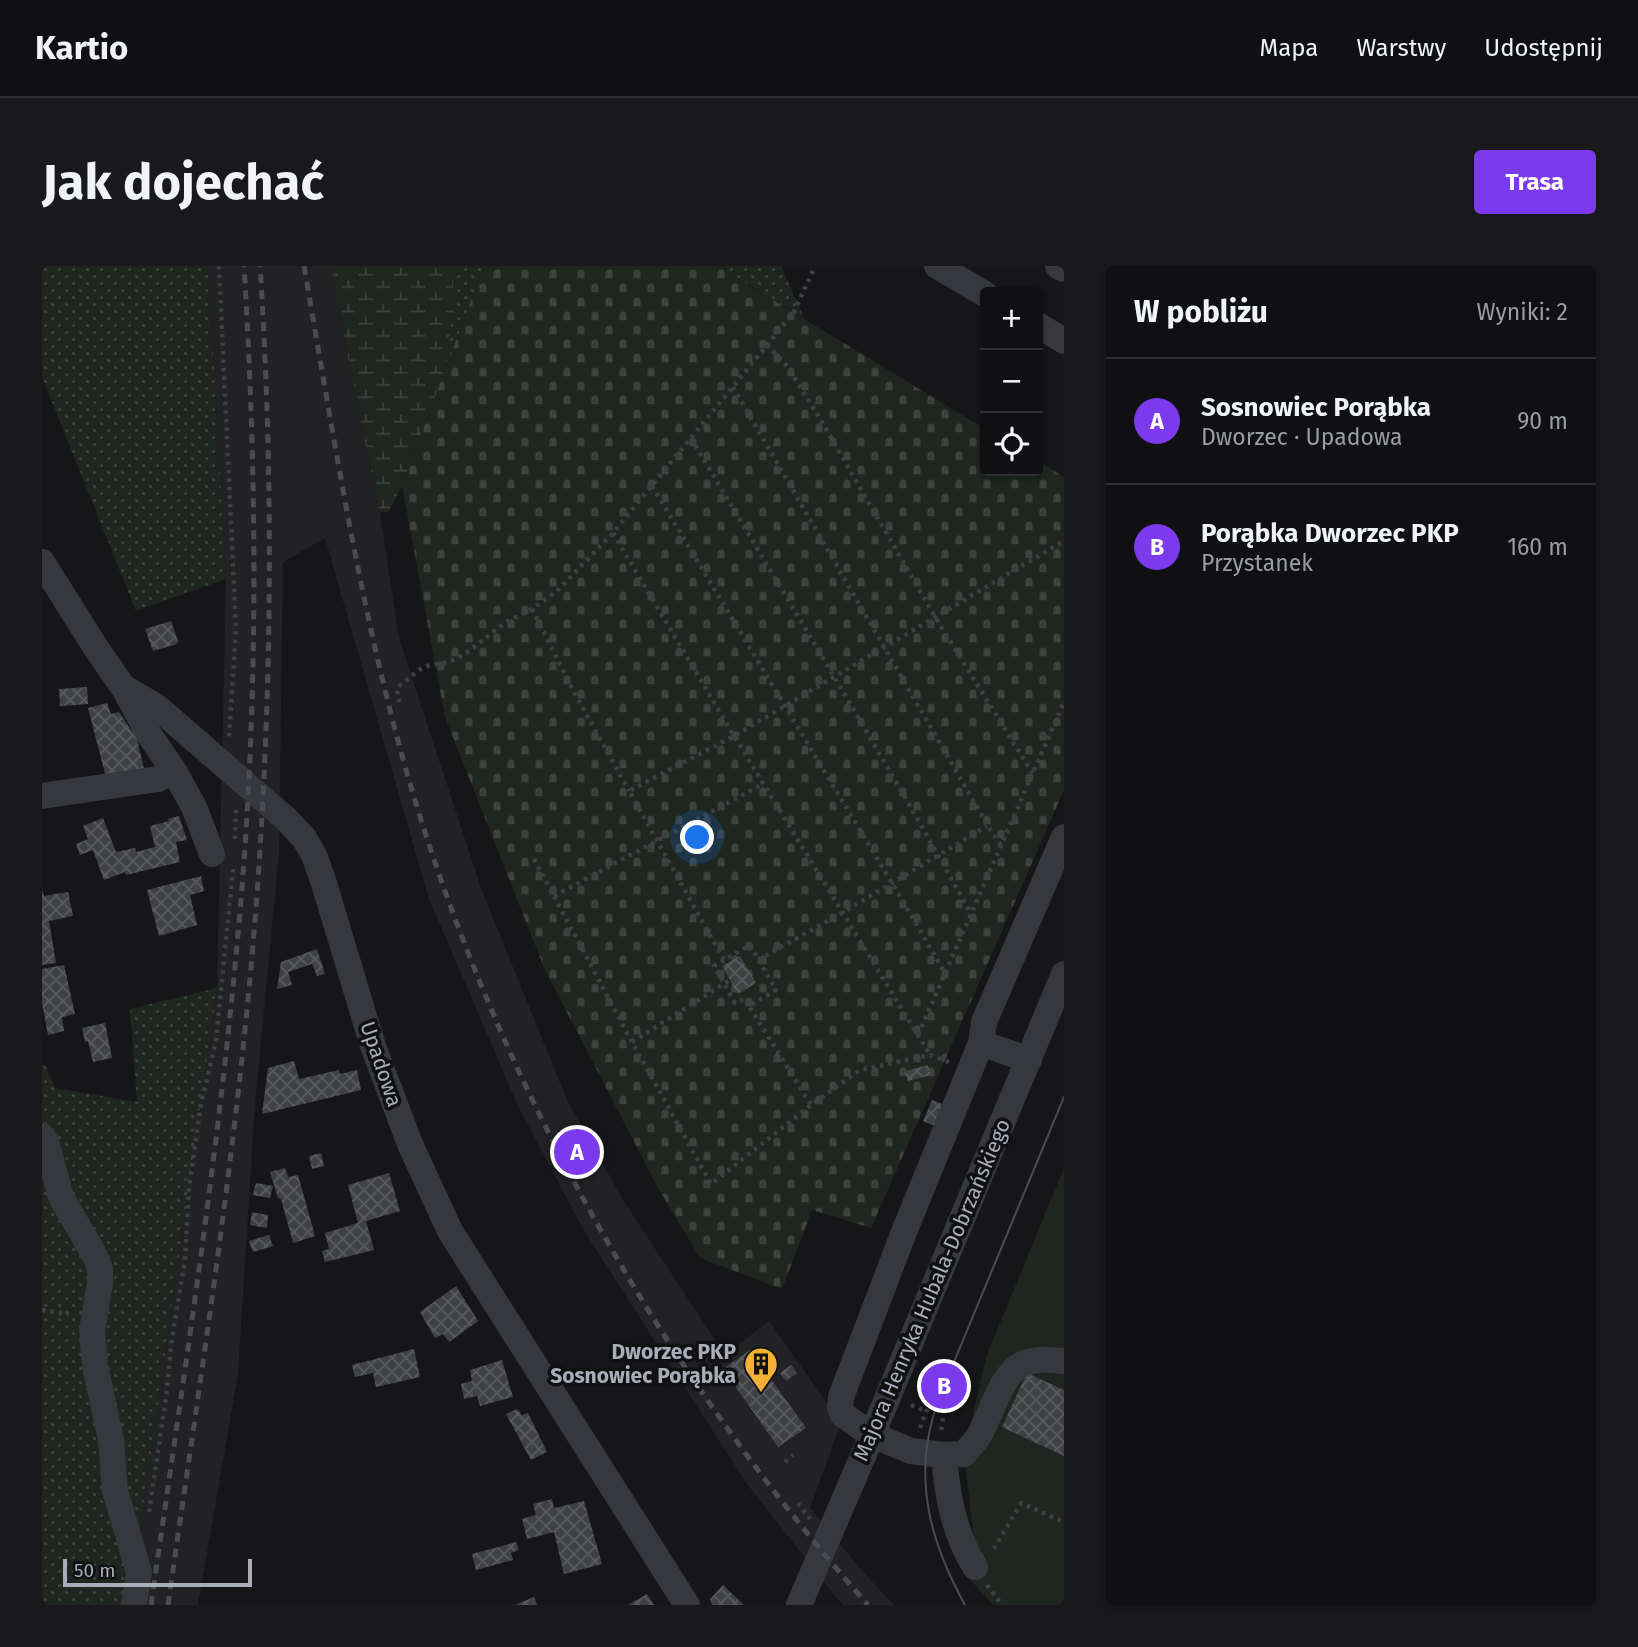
<!DOCTYPE html>
<html lang="pl">
<meta charset="utf-8">
<style>
:root{--surface:#101012;--page:#19191b;--text:#f1f3f6;--muted:#9c9d9f;--line:#303032;--accent:#7c3aed}
body{margin:0;font-family:"Fira Sans",sans-serif;background:var(--page);color:var(--text)}
.controls{position:absolute;right:21px;top:21px;display:grid;overflow:hidden;border-radius:7px;box-shadow:0 2px 5px #0004}
.controls button{width:63px;height:63px;display:grid;place-items:center;padding:0;border:0;border-bottom:2px solid var(--line);background:var(--surface);color:var(--text);font:35px sans-serif}
.scale{position:absolute;left:21px;bottom:18px;width:189px;box-sizing:border-box;padding-left:7px;border:4px solid #a8adb8;border-top:0;font-size:19px;line-height:24px;white-space:nowrap;color:#a8adb8;-webkit-text-stroke:5px #111113;paint-order:stroke}
.you{position:absolute;left:656px;top:572px;width:24px;height:24px;margin:-18px;border:5px solid #fff;border-radius:50%;background:#1a73e8;box-shadow:0 0 0 10px #1a73e833}
.badge{display:grid;place-items:center;width:46px;height:46px;border-radius:50%;background:var(--accent);color:#fff;font-size:23px;font-weight:700}
.pin{position:absolute;translate:-50% -50%;border:4px solid #fff;box-shadow:0 2px 7px #0006}
.list{margin:0;padding:0;list-style:none}
h2{display:flex;justify-content:space-between;align-items:center;height:91px;margin:0;padding:0 28px;font-size:30px}
h2 small{font-size:23px;font-weight:400;color:var(--muted)}
.list li{display:grid;grid-template-columns:46px 1fr auto;gap:21px;align-items:center;box-sizing:border-box;height:126px;padding:0 28px;border-top:2px solid var(--line)}
.list b{display:block;font-size:26px;white-space:nowrap}
.list p{margin:0;font-size:23px;white-space:nowrap;color:var(--muted)}
.list em{font-size:23px;font-style:normal;color:var(--muted)}
.icon{flex:none;width:38px;height:38px;fill:none;stroke:currentColor;stroke-width:2;stroke-linecap:round;stroke-linejoin:round}
.map{position:relative;flex:none;width:1022px;height:1339px;overflow:hidden;border-radius:7px}
header{display:flex;align-items:center;gap:42px;box-sizing:border-box;height:98px;padding:0 35px;background:var(--surface);border-bottom:2px solid var(--line)}
header strong{font-size:33px}
nav{display:flex;gap:38px;margin-inline-start:auto;font-size:24px}
.intro{display:flex;align-items:center;justify-content:space-between;box-sizing:border-box;height:168px;padding:0 42px}
h1{margin:0;font-size:49px}
.button{padding:18px 32px;border-radius:7px;background:var(--accent);color:#fff;font-size:24px;font-weight:700}
main{display:flex;gap:42px;padding:0 42px}
aside{flex:1;background:var(--surface);border-radius:7px;box-shadow:0 2px 5px #0004}
.map>svg:first-child{display:block}
.built{fill:#222225}
.grass{fill:url(#grass-dots)}
.wetland{fill:url(#wetland-marsh)}
.cemetery{fill:url(#cemetery-stones)}
.green{fill:#1e261f}
.building{fill:url(#building-cross-hatch)}
.lines{fill:none;stroke-linecap:round;stroke-linejoin:round}
.path{stroke:#3d3f44;stroke-width:4.5;stroke-dasharray:3.5 5;stroke-linecap:butt}
.minor{stroke:#37383d;stroke-width:26}
.tram{stroke:#4a4c52;stroke-width:2}
.rail{stroke:#4a4c52;stroke-width:5;stroke-dasharray:9 7;stroke-linecap:butt}
.labels{text-anchor:middle;stroke-width:7;stroke-linejoin:round;paint-order:stroke}
.street-label{font-size:21px;fill:#a8adb8;stroke:#111113}
.poi-label{font-size:21px;font-weight:bold;fill:#a8adb8;stroke:#111113;text-anchor:end}
</style>
<header>
<strong>Kartio</strong>
<nav><a>Mapa</a><a>Warstwy</a><a>Udostępnij</a></nav>
</header>
<div class="intro"><h1>Jak dojechać</h1><a class="button">Trasa</a></div>
<main>
<div class="map">
<svg width="1022" height="1339" viewBox="0 0 1022 1339">
<defs>
<pattern id="grass-dots" width="8" height="8" patternUnits="userSpaceOnUse" patternTransform="scale(1.75)"><rect width="8" height="8" fill="#1e261f"/><path d="M2 2h.1M6 6h.1" fill="none" stroke="#3c433d" stroke-width="1.8" stroke-linecap="round"/></pattern>
<pattern id="wetland-marsh" width="20" height="14" patternUnits="userSpaceOnUse" patternTransform="scale(1.75)"><rect width="20" height="14" fill="#1e261f"/><path d="M1 5h8M5 5V1M11 12h8M15 12V8" fill="none" stroke="#3c433d"/></pattern>
<pattern id="cemetery-stones" width="16" height="16" patternUnits="userSpaceOnUse" patternTransform="scale(1.75)"><rect width="16" height="16" fill="#1e261f"/><path d="M2 7V4a2 2 0 0 1 4 0v3zM10 15v-3a2 2 0 0 1 4 0v3z" fill="#3c433d"/></pattern>
<pattern id="building-cross-hatch" width="8" height="8" patternUnits="userSpaceOnUse" patternTransform="scale(1.75)"><rect width="8" height="8" fill="#404145"/><path d="M0 0l8 8M0 8l8-8" fill="none" stroke="#595a5e"/></pattern>
</defs>
<rect width="100%" height="100%" fill="#161618"/>
<path class="built" d="M166,0H289L311,116L338,247L357,372L439,622L525,834L581,934L683,1089L727,1055L799,1157L768,1242L822,1307L852,1339H801L793,1330L705,1218L542,965L476,840L387,633L283,272L241,296L237,587L213,838L196,1108L156,1339H86L111,1173L175,722L184,313Z"/>
<path class="grass" d="M0,0H166L184,313L94,345L0,111Z
M411,0H442L405,99L411,34Z
M675,0H739L762,52L752,46Z
M175,722L111,1173L86,1339H0V799H3L13,822L95,836L88,743Z"/>
<path class="wetland" d="M289,0H411V34L405,99L360,219L347,245L338,247L311,116Z"/>
<path class="cemetery" d="M442,0H675L943,163V205H996V195L1022,211V524L829,962L770,944L740,1023L658,992L615,920L503,704L403,451L360,219Z"/>
<path class="green" d="M1022,902V1339H951L925,1310L934,1292L922,1188L944,1091Z"/>
<path class="building" d="M129,355L136,375L135,378L111,385L103,363Z
M45,421L46,438L18,440L17,423Z
M65,437L69,448L77,446L95,473L103,507L65,515L46,442Z
M137,550L145,574L134,576L138,596L84,609L83,606L62,614L51,584L38,589L34,578L46,573L41,560L61,552L74,586L93,582L94,586L113,581L108,560L127,555L126,553Z
M159,610L162,625L148,629L155,659L117,670L105,624Z
M0,624L2,630L26,626L31,650L7,655L14,697L0,699Z
M275,683L283,708L275,710L270,698L246,706L250,719L235,723L239,696Z
M698,690L714,717L696,728L680,700Z
M22,699L33,748L20,751L22,765L6,769L0,737V703Z
M63,757L70,792L51,796L46,775L43,776L40,762Z
M252,795L257,813L297,804L298,808L315,804L319,824L220,848L226,802Z
M886,799L889,809L866,815L863,805Z
M890,834L900,838L893,860L881,855Z
M279,887L282,900L270,903L267,890Z
M243,902L246,911L256,909L273,970L251,977L239,933L236,932L228,906Z
M347,907L358,945L324,955L332,984L283,996L280,985L287,983L283,967L316,957L306,919Z
M214,917L231,920L228,932L211,929Z
M210,946L226,949L225,962L208,959Z
M227,969L231,980L211,986L207,975Z
M414,1020L436,1055L407,1076L401,1068L393,1072L378,1046Z
M372,1083L378,1111L334,1121L331,1107L313,1111L310,1099Z
M708,1084L764,1162L736,1181L681,1103Z
M460,1094L471,1131L438,1140L435,1130L422,1133L419,1118L430,1115L428,1104Z
M749,1099L755,1107L744,1115L738,1107Z
M985,1107L1022,1124V1190L960,1161Z
M475,1143L480,1149L486,1147L505,1186L489,1194L464,1148Z
M510,1233L512,1242L542,1235L560,1298L522,1308L512,1266L485,1273L480,1253L494,1249L491,1238Z
M474,1276L477,1284L469,1287L471,1294L434,1304L430,1288Z
M681,1319L702,1339H670L668,1333Z
M605,1328L612,1339H586Z
M492,1331L495,1339H473Z"/>
<g class="lines">
<path class="path" d="M177,0L194,364L187,471
M725,79L746,101L784,163L893,351L991,508
M691,121L946,560L959,580
M649,172C743,330 840,487 929,648
M610,220L850,617L903,707
M571,267L692,470L888,789
M490,343L531,424L587,525
M358,436L355,430L356,421L378,403L388,399L407,396L423,388L464,356L490,343L515,325L571,267L752,46L773,0
M193,573L194,543
M492,593L590,776L669,918L769,839
M512,630L721,518
M682,694L672,700L693,737L702,733L707,740
M716,694L800,647L945,560
M876,769L1022,436
M590,776L688,714
M907,796L888,789L818,804L769,839L707,740L734,724L708,679L682,694L587,525L692,470L1022,275
M0,1044L27,1048
M869,1139L884,1145
M878,1162L886,1141
M899,1164L902,1146
M743,1196L751,1189
M756,1237L768,1253
M107,1246L124,1131L130,1072L143,994L147,922L159,838L174,775L191,603
M952,1283L979,1237L1022,1256
M945,1319L960,1339"/>
<path class="minor" d="M895,0L943,28
M1016,0L1022,3
M996,59L1022,75
M0,296L54,382L81,421L115,441L243,552L262,572L272,589L281,614L331,780L368,878L408,965L645,1339
M132,505L152,541L170,588
M0,530L116,513L132,505L106,467L82,422
M939,777L862,966L799,1131L798,1141L801,1149L830,1169L869,1185L902,1189L922,1188C928,1181 935,1174 939,1166C950,1146 960,1105 983,1097C996,1092 1009,1094 1022,1095
M987,794L939,777L942,756L1022,571
M0,870L4,876L19,931L53,990L58,1003V1017L50,1065L53,1100L69,1174L73,1225L97,1306L92,1339
M902,1189C905,1229 912,1267 933,1301
M757,1339L830,1169L1022,708"/>
<path class="tram" d="M923,1339C890,1279 872,1219 891,1151C894,1141 898,1130 902,1120L1022,831"/>
<path class="rail" d="M262,0C288,149 311,298 348,444C430,771 603,1087 826,1339
M109,1339C145,1087 185,835 203,581C216,388 214,193 202,0
M126,1339C159,1107 196,875 214,642C230,428 232,214 218,0"/>
</g>
<defs>
<g id="building-pin" transform="scale(1.75)"><path d="M0 17L-7.5 6A9.5 9.5 0 1 1 7.5 6Z" fill="#f2b134" stroke="#111113"/><path d="M-4-6H4V6H1V3H-1V6H-4ZM-2.5-4.3h1.7v1.8h-1.7ZM.8-4.3h1.7v1.8H.8ZM-2.5-1h1.7V.8h-1.7ZM.8-1h1.7V.8H.8Z" fill="#111"/></g>
</defs>
<g fill-rule="evenodd">
<use href="#building-pin" x="719" y="1098"/>
</g>
<g class="labels">
<g class="street-label">
<text transform="translate(339 798) rotate(71)" y="7">Upadowa</text>
<text transform="translate(890 1024) rotate(-67)" y="7">Majora Henryka Hubala-Dobrzańskiego</text>
</g>
<g class="poi-label">
<text x="694" y="1093">Dworzec PKP<tspan x="694" dy="24">Sosnowiec Porąbka</tspan></text>
</g>
</g>
</svg>
<div class="controls">
<button>+</button>
<button>−</button>
<button><svg class="icon" aria-label="locate" viewBox="0 0 24 24"><circle cx="12" cy="12" r="6"/><path d="M12 2v4M12 18v4M2 12h4M18 12h4"/></svg></button>
</div>
<div class="scale">50 m</div>
<div class="you"></div>
<div class="pin badge" style="left:535px;top:886px">A</div>
<div class="pin badge" style="left:902px;top:1120px">B</div>
</div>
<aside>
<h2>W pobliżu<small>Wyniki: 2</small></h2>
<ul class="list">
<li><span class="badge">A</span><div><b>Sosnowiec Porąbka</b><p>Dworzec · Upadowa</p></div><em>90 m</em></li>
<li><span class="badge">B</span><div><b>Porąbka Dworzec PKP</b><p>Przystanek</p></div><em>160 m</em></li>
</ul>
</aside>
</main>
